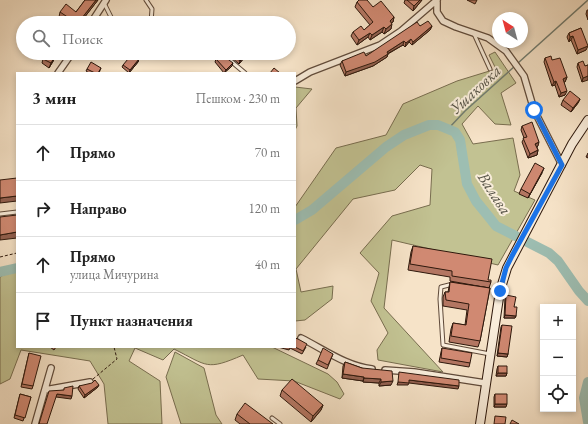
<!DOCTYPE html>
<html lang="ru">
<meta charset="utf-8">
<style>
:root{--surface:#fff;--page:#f2f2f2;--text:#222;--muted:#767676;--line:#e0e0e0}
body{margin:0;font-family:"EB Garamond",serif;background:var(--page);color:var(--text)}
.controls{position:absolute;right:12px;bottom:12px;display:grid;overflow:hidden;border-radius:0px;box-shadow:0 2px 6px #0003}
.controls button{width:36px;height:36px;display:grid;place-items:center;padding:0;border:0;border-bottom:1px solid var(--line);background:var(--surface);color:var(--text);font:20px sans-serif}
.compass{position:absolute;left:492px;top:12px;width:36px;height:36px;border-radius:50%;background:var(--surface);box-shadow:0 2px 6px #0003;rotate:324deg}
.stop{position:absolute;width:12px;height:12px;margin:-9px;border:3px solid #1a73e8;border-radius:50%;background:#fff}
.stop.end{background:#1a73e8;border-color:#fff;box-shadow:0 1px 4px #0008}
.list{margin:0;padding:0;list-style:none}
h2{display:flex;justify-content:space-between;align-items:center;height:52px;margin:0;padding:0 16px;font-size:17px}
h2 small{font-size:13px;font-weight:400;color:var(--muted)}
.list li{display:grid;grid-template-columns:26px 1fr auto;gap:12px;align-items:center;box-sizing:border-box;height:56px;padding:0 16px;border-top:1px solid var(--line)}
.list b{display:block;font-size:15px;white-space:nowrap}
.list p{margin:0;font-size:13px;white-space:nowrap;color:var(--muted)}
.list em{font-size:13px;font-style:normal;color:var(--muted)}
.icon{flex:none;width:22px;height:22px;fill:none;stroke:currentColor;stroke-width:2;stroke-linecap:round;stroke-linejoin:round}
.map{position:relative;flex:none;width:588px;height:424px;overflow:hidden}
.search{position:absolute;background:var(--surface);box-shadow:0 2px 6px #0003;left:16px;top:16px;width:280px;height:44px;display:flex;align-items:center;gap:10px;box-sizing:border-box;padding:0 14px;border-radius:22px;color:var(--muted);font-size:15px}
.panel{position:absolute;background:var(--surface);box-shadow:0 2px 6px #0003;left:16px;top:72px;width:280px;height:276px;border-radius:0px}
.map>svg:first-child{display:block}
.green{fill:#c2c292;stroke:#786d4f}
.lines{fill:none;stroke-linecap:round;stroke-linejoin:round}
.stream{stroke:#717c70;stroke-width:1.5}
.river{stroke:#9dbeb2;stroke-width:10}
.service-casing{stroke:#604b3b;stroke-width:5}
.minor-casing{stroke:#604b3b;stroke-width:8}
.secondary-casing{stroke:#2e180c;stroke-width:10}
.path{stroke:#2e180c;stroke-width:1;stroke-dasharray:3 2;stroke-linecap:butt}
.service{stroke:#f9eddb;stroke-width:3}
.minor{stroke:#f9eddb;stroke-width:5.5}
.secondary{stroke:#f9eddb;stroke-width:8}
.wall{fill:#b37662;stroke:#2e180c}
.shaded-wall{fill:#926050;stroke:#2e180c}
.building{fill:#d08972;stroke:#2e180c}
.route{stroke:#1a73e8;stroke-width:5}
.labels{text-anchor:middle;stroke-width:4;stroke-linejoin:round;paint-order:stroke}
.water-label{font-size:16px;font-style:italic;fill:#555246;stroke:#f9eddb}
</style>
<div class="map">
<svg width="588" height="424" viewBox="0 0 588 424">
<rect width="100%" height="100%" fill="#f6e3c8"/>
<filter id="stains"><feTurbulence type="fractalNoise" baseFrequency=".005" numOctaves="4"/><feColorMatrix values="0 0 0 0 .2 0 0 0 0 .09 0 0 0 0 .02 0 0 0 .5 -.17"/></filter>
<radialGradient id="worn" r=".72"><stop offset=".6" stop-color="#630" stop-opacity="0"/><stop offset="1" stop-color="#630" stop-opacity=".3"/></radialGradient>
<path class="green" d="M495,52L516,83L501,93L511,125L495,124L478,106L462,124L473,144L513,138L520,175L514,191L535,200L498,265L392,240L384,308L443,372L378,360L377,350L388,333L371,301L379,273L360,253L392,216L430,205L432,169L420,165L395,190L353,199L296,269L301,292L333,286L332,299L305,320L295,321V207L336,148L386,135L403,104L457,81L496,69L489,55Z
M295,87L312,89L296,108L297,126L295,130Z
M17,272V347H272L328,374L337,382L344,394L340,399L294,381L258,379L243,355C206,371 208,366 174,349L163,360L135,348L129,361L160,381L162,424H108L104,384L90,361L21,350L10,379L0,384V277L7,273Z
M175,352L204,368L216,415L222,424H181L166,377Z"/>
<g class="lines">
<path class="stream" d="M518,63L588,0
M448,129L465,111L515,66"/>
<path class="river" d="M295,220L312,210L386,147L404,135L429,125H438L455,132L460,140L467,184L476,201L489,217L496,226L549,253L558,261L579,291L588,301
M0,272L17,268
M588,382L584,398L588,422"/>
<g class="service-casing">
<path id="service" d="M146,0L152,9L151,22
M104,3L114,23
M474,34L490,69
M122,53V55
M226,57L245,73
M0,214L17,212
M453,284L441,287L440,299L443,345L490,354
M272,418L280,424"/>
</g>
<g class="minor-casing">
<path id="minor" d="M437,2V12L443,21L456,27L488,38L506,51L524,76L534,110L562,165
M91,23L106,0
M58,73L72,53
M295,81L310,72L380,45L401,31L437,0
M301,338C325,350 346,366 372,369
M385,370L414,372L485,383
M45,390L90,382
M35,424L51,368"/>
</g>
<g class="secondary-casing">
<path id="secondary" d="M480,424L500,291L507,268L572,144L588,120"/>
</g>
<path class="path" d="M0,257L17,253
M93,379L117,359L114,347"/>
<use href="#service" class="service"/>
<use href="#minor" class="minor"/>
<use href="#secondary" class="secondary"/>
</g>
<path class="wall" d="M85,0H98L80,23L65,22L59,17L60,12H76Z
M405,0H422L413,11L404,3Z
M467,0H477L475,4Z
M357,2L373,7L394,17L393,22L391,23V29L384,34L382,32L370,40L368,37L357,45L351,36L353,32L364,30L370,25L355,7Z
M587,10H588V20L586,14Z
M420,26H432L430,30L412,45L409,42L405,47L403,45L388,54L387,57L373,66L345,76L340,65L342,61L366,56Z
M581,28L586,50L577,54L571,40L569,42L567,37L569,33Z
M47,53H58L49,68L42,63L43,59Z
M95,53H107L104,59L95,55Z
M232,54L245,56L244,58L239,64L231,57Z
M545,58L552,60L567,77L565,82H564L565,95L559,97L555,85L552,86L544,62Z
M139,59L138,62L129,73L122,67L123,65Z
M216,59L232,66L224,73L215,62Z
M578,63L585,66L588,65L582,82L577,67Z
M101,68L99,73H89L86,71L87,69Z
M580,99L578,103L571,112L561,105L563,100Z
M522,126L538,146L537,147L538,150L537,155L528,158L522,142L524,138L521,130Z
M588,153V158L586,157Z
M542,173L528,198L519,194L521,189Z
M413,246L488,280L491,282L489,288L450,281V277L408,270L411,252Z
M450,282L490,288L480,341L478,347L449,342L451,329L453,323L465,325L467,310L443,306V297L445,292H448Z
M506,295L514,307L516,316L515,318H504L505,298Z
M502,325L508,354L507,357L497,356L501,327Z
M50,347H56L54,350Z
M278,347H306L302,354L290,348L289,350Z
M442,348L470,363L469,367L439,362L441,352Z
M29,353L33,386L32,389L21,387Z
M333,354L327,369L316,364L318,360Z
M345,362L362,368L391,385L379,386V383L363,382V381L342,378L343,366Z
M498,366L507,373L506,376H496L497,369Z
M79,386L98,387L84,398L78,389Z
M282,390L323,405L321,410L311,422L280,396Z
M20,394L31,397L23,421L14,418Z
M495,394L506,407H494V397Z
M237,414L273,424H240L235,420Z"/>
<path class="shaded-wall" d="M96,0H98L80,23H78Z
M420,0H422L413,11L414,6Z
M394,17L393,22L388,25L390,21Z
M392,24L391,29L384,34L386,29Z
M432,26L430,30L412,45L413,42Z
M384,27L382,32L370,40L372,35Z
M370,33L368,37L357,45L359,40Z
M573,36L571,40L569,42L570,37Z
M295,38L294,41L289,45V43Z
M411,39L409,42L405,47L406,43Z
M404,41L403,45L385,55L387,52Z
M588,46L586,50L577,54L578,50Z
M57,53H58L49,68L51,63Z
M388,54L387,57L373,66L345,76L346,72Z
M245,56L244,58L239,64L240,61Z
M139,59L138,62L129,73L130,70Z
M233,63L232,66L224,73L226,70Z
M588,76V80L582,82L583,78Z
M567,77L565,82L561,83L563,79Z
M556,81L555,85L552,86L554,82Z
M567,91L565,95L559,97L561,93Z
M580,99L578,103L571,112L573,108Z
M539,142L538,146L534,148L535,144Z
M538,150L537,155L528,158L530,154Z
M544,168L542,173L528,198L530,194Z
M17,196V201L0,203V198Z
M17,232V238L0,240V235Z
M505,315L516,316L515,318H504Z
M498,353L508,354L507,357L497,356Z
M498,373H507L506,376H496Z
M343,374L364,377L363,381L342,378Z
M364,378L381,379L379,383L363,382Z
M409,380L459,386L458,389L409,383L408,385H397L398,382Z
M393,381L391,385L379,386L381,382Z
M99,385L98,387L84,398L85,395Z
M57,394L72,396L71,399L56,397Z
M495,404H507L506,407H494Z
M323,405L321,410L311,422L313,416Z"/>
<path class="building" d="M85,0H96L78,23H65L69,18L60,12L66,4L76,12Z
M359,0H367L373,7L381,1L394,17L390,21L392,24L386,29L384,27L372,35L370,33L359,40L353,32L361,26L364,30L373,22L357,2Z
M407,0H420L414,6Z
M161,20L166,23H158Z
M428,21L432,26L413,42L411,39L406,43L404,41L387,52L388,54L375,62L346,72L342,61L364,52L366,56L417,22L420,26Z
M581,28L588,46L578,50L573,36L570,37L569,33Z
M289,31L295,38L289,43Z
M47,53H57L51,63L43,59Z
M98,53H107L105,56Z
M133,53L139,59L130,70L123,65Z
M233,53H243L245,56L240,61L232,54Z
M221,54L233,63L226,70L216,59Z
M551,56L552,60L560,58L567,77L563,79L567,91L561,93L556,81L554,82L545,58Z
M583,61L585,66L588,65V76L583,78L578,63Z
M91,62L101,68L98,73H95L87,69Z
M274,68L280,73H270Z
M570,91L580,99L573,108L563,100Z
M532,122L539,142L535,144L538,150L530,154L523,138L527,137L522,126Z
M535,163L544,168L530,194L521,189Z
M17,178V196L0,198V180Z
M17,215V232L0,235V217Z
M413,246L492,259L488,280H491V282L452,276V271L410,264Z
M450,282L490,288L480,341L451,336L453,323L466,325L469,304L446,300L445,292H449Z
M506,295L516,297L514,307H517L516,316L505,315Z
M502,325L512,326L508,354L498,353Z
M295,338L298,339L307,344L303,351L295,347Z
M323,348L333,354L328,365L318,360Z
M442,348L472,353L470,363L441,358Z
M29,353L41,356L33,386L22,384Z
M345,362L362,368L392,371L393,381L381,382V379L364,378V377L343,374Z
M498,366H507V373H498Z
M399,372L459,380V386L409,380V383L398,382Z
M292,379L323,405L313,416L282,390Z
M95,380L99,385L85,395L79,386L92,383Z
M73,386L72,396L57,394L47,424H39L49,391L64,390V388Z
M20,394L31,397L25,418L15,415Z
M495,394H507V404H495Z
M245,403L273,424H250L237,414Z
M495,416L506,417L505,424H494Z
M512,420L519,424H510Z"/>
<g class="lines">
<path class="route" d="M500,291L506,268L512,256L562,165L534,110"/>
</g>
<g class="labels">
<g class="water-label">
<text transform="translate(475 89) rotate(-43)" y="6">Ушаковка</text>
<text transform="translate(495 193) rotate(57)" y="6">Валава</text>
</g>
</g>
<rect width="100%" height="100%" filter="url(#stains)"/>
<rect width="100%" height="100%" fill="url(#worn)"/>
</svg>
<div class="controls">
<button>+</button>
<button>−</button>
<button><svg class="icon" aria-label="locate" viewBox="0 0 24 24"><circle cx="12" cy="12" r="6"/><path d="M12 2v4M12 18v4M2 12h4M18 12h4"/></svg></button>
</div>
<svg class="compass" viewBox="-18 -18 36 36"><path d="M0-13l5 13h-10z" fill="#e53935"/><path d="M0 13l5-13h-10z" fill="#767676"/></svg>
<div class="stop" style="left:534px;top:110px"></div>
<div class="stop end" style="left:500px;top:291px"></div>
<div class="search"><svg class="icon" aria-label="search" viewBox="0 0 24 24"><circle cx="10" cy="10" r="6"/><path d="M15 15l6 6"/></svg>Поиск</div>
<section class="panel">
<h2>3 мин<small>Пешком · 230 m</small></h2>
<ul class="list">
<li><svg class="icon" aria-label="ahead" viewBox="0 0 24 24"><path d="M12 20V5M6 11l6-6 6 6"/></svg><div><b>Прямо</b></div><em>70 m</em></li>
<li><svg class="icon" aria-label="right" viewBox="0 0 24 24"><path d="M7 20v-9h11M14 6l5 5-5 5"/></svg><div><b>Направо</b></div><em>120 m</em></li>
<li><svg class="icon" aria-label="ahead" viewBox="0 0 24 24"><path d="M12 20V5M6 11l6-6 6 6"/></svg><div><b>Прямо</b><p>улица Мичурина</p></div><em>40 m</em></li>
<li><svg class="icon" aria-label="arrive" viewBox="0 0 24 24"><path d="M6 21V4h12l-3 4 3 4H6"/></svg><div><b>Пункт назначения</b></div></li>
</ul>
</section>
</div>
